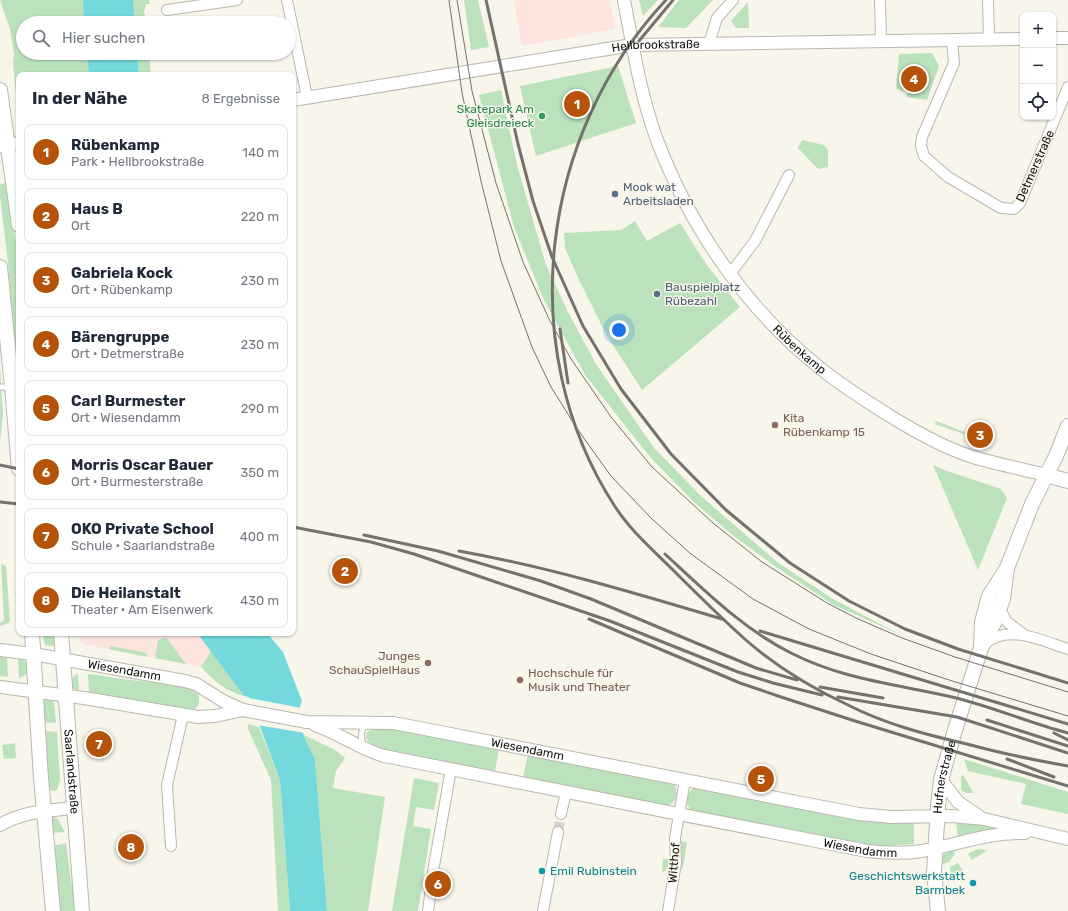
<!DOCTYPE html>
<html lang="de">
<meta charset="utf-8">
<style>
:root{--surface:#fff;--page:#f6f6f7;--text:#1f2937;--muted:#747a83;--line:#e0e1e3;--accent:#b45309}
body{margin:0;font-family:Rubik,sans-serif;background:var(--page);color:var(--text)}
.controls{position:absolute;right:12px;top:12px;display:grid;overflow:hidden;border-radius:8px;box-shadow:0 1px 3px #0004}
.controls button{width:36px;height:36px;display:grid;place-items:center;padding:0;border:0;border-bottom:1px solid var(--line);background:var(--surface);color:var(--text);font:20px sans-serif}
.you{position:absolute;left:619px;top:330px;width:14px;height:14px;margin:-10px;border:3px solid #fff;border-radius:50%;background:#1a73e8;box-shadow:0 0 0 6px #1a73e833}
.badge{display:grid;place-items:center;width:26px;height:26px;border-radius:50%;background:var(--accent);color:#fff;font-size:13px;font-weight:700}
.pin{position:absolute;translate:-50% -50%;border:2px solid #fff;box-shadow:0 1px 4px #0006}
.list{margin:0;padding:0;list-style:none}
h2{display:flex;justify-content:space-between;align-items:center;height:52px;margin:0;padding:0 16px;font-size:17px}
h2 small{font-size:13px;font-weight:400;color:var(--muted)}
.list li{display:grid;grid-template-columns:26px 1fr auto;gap:12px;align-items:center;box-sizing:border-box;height:56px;margin:0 8px 8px;padding:0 8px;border:1px solid var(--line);border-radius:8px}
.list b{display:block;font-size:15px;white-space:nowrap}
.list p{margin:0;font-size:13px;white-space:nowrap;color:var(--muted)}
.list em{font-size:13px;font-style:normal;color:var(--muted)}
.icon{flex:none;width:22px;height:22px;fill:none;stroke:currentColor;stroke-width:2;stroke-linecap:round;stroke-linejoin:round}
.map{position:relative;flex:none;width:1068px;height:911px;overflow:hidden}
.search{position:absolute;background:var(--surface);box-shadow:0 1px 3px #0004;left:16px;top:16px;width:280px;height:44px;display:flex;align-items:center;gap:10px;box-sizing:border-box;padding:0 14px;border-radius:22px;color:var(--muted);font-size:15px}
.panel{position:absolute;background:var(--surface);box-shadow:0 1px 3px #0004;left:16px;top:72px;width:280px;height:564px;border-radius:8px}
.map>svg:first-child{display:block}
.commercial{fill:#fee4df}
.green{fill:#bbe2bc}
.water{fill:#73d9dc}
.pier{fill:#f8f5eb}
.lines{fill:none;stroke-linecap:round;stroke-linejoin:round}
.minor-tunnel{stroke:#d6d3ca;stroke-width:10;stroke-dasharray:10 5;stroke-linecap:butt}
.service-casing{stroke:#bab7ad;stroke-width:7}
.minor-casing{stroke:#bab7ad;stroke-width:12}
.tertiary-casing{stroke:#bab7ad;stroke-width:14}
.secondary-casing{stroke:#bab7ad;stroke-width:16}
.service{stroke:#fff;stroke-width:5}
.minor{stroke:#fff;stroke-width:10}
.tertiary{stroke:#fff;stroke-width:12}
.secondary{stroke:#fff;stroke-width:14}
.tram{stroke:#74726c;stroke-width:1}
.rail{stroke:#74726c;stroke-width:3}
.leisure-dot{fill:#2e9e5b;stroke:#f8f5eb;stroke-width:1.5}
.service-dot{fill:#5c6f8a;stroke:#f8f5eb;stroke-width:1.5}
.education-dot{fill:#8d6e63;stroke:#f8f5eb;stroke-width:1.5}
.culture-dot{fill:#0f9aa8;stroke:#f8f5eb;stroke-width:1.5}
.labels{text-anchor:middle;stroke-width:3;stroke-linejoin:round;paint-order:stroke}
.street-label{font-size:12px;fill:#14130f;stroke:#f8f5eb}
.leisure-label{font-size:12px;fill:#27864d;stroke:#f8f5eb;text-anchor:end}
.service-label{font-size:12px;fill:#4e5e75;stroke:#f8f5eb;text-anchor:start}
.education-label{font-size:12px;fill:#785e54;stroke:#f8f5eb;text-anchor:start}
.culture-label{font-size:12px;fill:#0d838f;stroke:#f8f5eb;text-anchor:start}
</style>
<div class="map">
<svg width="1068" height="911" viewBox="0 0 1068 911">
<rect width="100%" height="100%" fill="#f8f5eb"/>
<path class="commercial" d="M514,0H610L615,29L522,46Z
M79,633H197L211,651L201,667L83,644L79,640Z"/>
<path class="green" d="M0,0H83L85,23H23V53H88L89,75H19V114L17,105L13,63L14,54L10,29Z
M133,0H149L150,4H146L144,11L146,23H135Z
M464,0H478L489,47L471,50Z
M639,0H658L643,16Z
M679,0H713L686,28L658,27C666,18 671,9 679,0Z
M748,2L749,28H736L731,21Z
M137,53H149L151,75H139Z
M932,53L939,66L927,100L907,97V92L896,89L899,54Z
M618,66L636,123L536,156L520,86Z
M501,90L517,165L546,265L568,312L596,364L654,448L702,497L777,562L833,599L901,635L832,604L776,567L735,537L696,504L650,457L585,375L544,300L514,227L479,95Z
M802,140L824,145L828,150V167L818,169L798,148Z
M7,183L19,262V393L8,263L0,196V184Z
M635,221L647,241L680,223L706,264L740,307L642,390L606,334L579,280L565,248L564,233L621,230Z
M0,365L3,415L0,442Z
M936,421L985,440L984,444L970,440V436L935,424Z
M933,465L947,471L1001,489L1007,498L978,570Z
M1,564L6,566L10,621L9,623L0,626V623L4,621Z
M43,635L55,637L54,645L51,646L45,645Z
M166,637L186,664L155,658L158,640Z
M110,646L147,653V657L109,649Z
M211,651L244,696C225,691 214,681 201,667Z
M0,656L7,657L8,677L0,676Z
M18,658C28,660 30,667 26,675L19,678Z
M77,674L78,675L79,692L75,691L72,686L73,677Z
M89,674C107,676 124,680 142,681C162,683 183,682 199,695V704L196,708L190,711L89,693L88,675Z
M50,699L54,702L56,723L43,722V702L45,700Z
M248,724L259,727L280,780L290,911H278L271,780L248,729Z
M382,726L499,748L495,771L380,749C361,740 361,730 382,726Z
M44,731L57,732L60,780L57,790L53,791L50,790L48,787Z
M304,735L335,750L345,758L336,771L333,788L385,797L368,911H327L315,759L304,740Z
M15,743L16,758L4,759L2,745Z
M528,754L673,783C681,793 676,805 664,806L523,777Z
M964,759L1068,792V814L1021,804L1026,784L968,771Z
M963,775L973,792V793H966L961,790V777Z
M414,778L439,783L434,810L416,807L413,826L431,829L418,911H392Z
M693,788H696L914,821V844L886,846L867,845L693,811C684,806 686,795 693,788Z
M54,817L58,819L65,832L51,833V819Z
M956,819L1006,827L958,838Z
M680,841L687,842L683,868H681L682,857Z
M66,843L71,881L78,911H58L53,846Z
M953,848L955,854L949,862L941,865L942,856Z
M977,849L988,850L972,860L968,854Z
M663,859H672V867L662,872Z
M958,863L963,871L951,878L950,867Z"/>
<path class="water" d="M83,0H133L135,23H84Z
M87,53H137L139,75H89Z
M197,633H267L283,652L302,701C294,718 306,743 315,759L327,911H290L280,780L249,697L244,696Z"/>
<path class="pier" d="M243,697L301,708L305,733L257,725L247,699Z"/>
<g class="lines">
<path class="minor-tunnel" d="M558,832L561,814"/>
<g class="service-casing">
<path id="service" d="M0,387H11
M365,747C360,740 360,730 366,725"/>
</g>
<g class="minor-casing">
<path id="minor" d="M287,0L307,97
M880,0L881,41
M988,0L989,39
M167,10L237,0
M952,40L954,63L922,137L921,146L924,156L948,177L1001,208L1014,209L1020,203L1068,87
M709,44L717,18L733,0
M730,274L755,241L789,175
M999,606L1006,621L1023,634
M985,644C1007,623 1043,641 1068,649
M561,814L566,792
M171,846L167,785L183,715
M428,911L434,866L451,769
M543,911L558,832
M668,911L676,863L675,838L685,780"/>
</g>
<g class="tertiary-casing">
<g id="tertiary">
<path id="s1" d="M624,0C633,47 640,94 657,140C690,227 746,309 820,368C842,386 866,401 890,416C916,432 944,448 973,457C997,464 1022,469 1046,475"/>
<path d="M1053,38H1068"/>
<path id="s2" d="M293,100L632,45L1023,39"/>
<path d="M0,146L19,143"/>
<path id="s3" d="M0,650L33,654L185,681L196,684L223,701L243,710L307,722L394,723L859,814L892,817L952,816L984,819L1068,839"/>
<path d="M0,687L84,698L198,717L215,716L243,710"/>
<path id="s4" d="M315,725C339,733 360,749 384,756L867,851C885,853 904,854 922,851C956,845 989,832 1025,833"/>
<path d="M941,780L958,802L979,816"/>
<path d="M0,825C25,811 46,811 73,808"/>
</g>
</g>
<g class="secondary-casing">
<g id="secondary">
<path d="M0,90L19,225"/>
<path d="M0,267L12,387L19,469"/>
<path d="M1046,475L1068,481"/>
<path d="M32,633L41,778L53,911"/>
<path id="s5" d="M61,633L82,911"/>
<path d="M981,646L982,622L989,596L1007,568L1032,504L1056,456L1068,426"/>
<path id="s6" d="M938,911L934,872L938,806L941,780L955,730L981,648L994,623L1003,599L1007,568"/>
</g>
</g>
<use href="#service" class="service"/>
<use href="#minor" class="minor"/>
<use href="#tertiary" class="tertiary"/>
<use href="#secondary" class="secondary"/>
<path class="tram" d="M449,0L462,93L481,181L501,261L532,347L551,387L578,430L611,476L652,519L691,554L753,599L809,629L871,654L949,680L1068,716
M457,0L472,91L496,183L523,262L549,319L571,359L611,417L652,467L713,523L762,562L827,603L856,618L902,638L955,657L1068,692"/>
<path class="rail" d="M486,0L518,144L533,201L552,257L583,326L621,389L671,454L726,510L790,563L849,601L905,629L958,649L1068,683
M666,0C540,134 513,348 614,505C629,529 652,549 672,569C696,593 721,618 747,641C777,667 812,688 848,705C885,724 927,735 967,744C1000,753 1034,760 1068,766
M639,41L673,0
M560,329L568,383
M0,465L19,469
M0,502L19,504
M293,527L371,542L414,554L610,621L738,672L773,683L822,695
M364,535L438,551L541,581L591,599L756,668L797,680
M459,551C548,567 635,593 722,619
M665,554C704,590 743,629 791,653C844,680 896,684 952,697C991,706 1029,723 1068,733
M589,619L740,683L781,697L855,721L1068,786
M760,631L1068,724
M820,687L883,698
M838,697L957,717L1068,753
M987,720L1068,746
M1054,733L1068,740
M1007,759L1054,777"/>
</g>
<circle class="leisure-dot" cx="542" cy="116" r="4"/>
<g class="service-dot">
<circle cx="615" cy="194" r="4"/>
<circle cx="657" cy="294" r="4"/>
</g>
<g class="education-dot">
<circle cx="775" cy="425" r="4"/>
<circle cx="428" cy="663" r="4"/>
<circle cx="520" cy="680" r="4"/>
</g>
<g class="culture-dot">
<circle cx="542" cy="871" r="4"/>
<circle cx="973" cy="883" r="4"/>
</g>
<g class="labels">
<g class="street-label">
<text dy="4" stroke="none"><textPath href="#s2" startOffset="367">Hellbrookstraße</textPath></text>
<text transform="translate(1035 166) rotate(-66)" y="4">Detmerstraße</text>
<text dy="4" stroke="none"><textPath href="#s1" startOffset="400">Rübenkamp</textPath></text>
<text dy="4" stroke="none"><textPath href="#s3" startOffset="126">Wiesendamm</textPath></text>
<text dy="4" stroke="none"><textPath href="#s3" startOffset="541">Wiesendamm</textPath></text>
<text dy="4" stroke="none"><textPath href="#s5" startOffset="139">Saarlandstraße</textPath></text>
<text dy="4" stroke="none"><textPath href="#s6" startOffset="135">Hufnerstraße</textPath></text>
<text dy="4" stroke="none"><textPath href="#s4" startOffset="561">Wiesendamm</textPath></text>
<text transform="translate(674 863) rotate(-85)" y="4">Witthof</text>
</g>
<g class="leisure-label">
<text x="534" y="113">Skatepark Am<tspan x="534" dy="14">Gleisdreieck</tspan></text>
</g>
<g class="service-label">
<text x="623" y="191">Mook wat<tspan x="623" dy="14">Arbeitsladen</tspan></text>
<text x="665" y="291">Bauspielplatz<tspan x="665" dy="14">Rübezahl</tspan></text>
</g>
<g class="education-label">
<text x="783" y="422">Kita<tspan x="783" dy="14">Rübenkamp 15</tspan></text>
<text x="420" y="660" text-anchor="end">Junges<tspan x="420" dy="14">SchauSpielHaus</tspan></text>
<text x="528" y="677">Hochschule für<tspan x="528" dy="14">Musik und Theater</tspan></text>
</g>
<g class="culture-label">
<text x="550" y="875">Emil Rubinstein</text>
<text x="965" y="880" text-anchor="end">Geschichtswerkstatt<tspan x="965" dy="14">Barmbek</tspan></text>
</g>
</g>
</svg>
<div class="controls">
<button>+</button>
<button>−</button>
<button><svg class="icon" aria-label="locate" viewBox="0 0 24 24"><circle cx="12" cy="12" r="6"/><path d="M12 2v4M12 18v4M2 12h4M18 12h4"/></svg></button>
</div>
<div class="you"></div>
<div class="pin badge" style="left:577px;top:104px">1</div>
<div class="pin badge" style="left:345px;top:571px">2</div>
<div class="pin badge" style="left:980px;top:435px">3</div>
<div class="pin badge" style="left:914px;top:79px">4</div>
<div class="pin badge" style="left:761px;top:779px">5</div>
<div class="pin badge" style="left:438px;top:884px">6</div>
<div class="pin badge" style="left:99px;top:744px">7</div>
<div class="pin badge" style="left:131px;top:847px">8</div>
<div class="search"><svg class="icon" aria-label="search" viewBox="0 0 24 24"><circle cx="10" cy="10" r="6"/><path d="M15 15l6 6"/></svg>Hier suchen</div>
<section class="panel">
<h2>In der Nähe<small>8 Ergebnisse</small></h2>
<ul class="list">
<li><span class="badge">1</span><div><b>Rübenkamp</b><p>Park · Hellbrookstraße</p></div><em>140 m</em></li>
<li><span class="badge">2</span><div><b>Haus B</b><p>Ort</p></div><em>220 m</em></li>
<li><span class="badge">3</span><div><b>Gabriela Kock</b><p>Ort · Rübenkamp</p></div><em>230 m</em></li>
<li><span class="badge">4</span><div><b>Bärengruppe</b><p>Ort · Detmerstraße</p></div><em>230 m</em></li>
<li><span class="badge">5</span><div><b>Carl Burmester</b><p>Ort · Wiesendamm</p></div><em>290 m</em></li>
<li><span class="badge">6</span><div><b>Morris Oscar Bauer</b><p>Ort · Burmesterstraße</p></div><em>350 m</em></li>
<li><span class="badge">7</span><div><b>OKO Private School</b><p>Schule · Saarlandstraße</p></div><em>400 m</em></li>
<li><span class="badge">8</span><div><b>Die Heilanstalt</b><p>Theater · Am Eisenwerk</p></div><em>430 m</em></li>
</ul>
</section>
</div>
